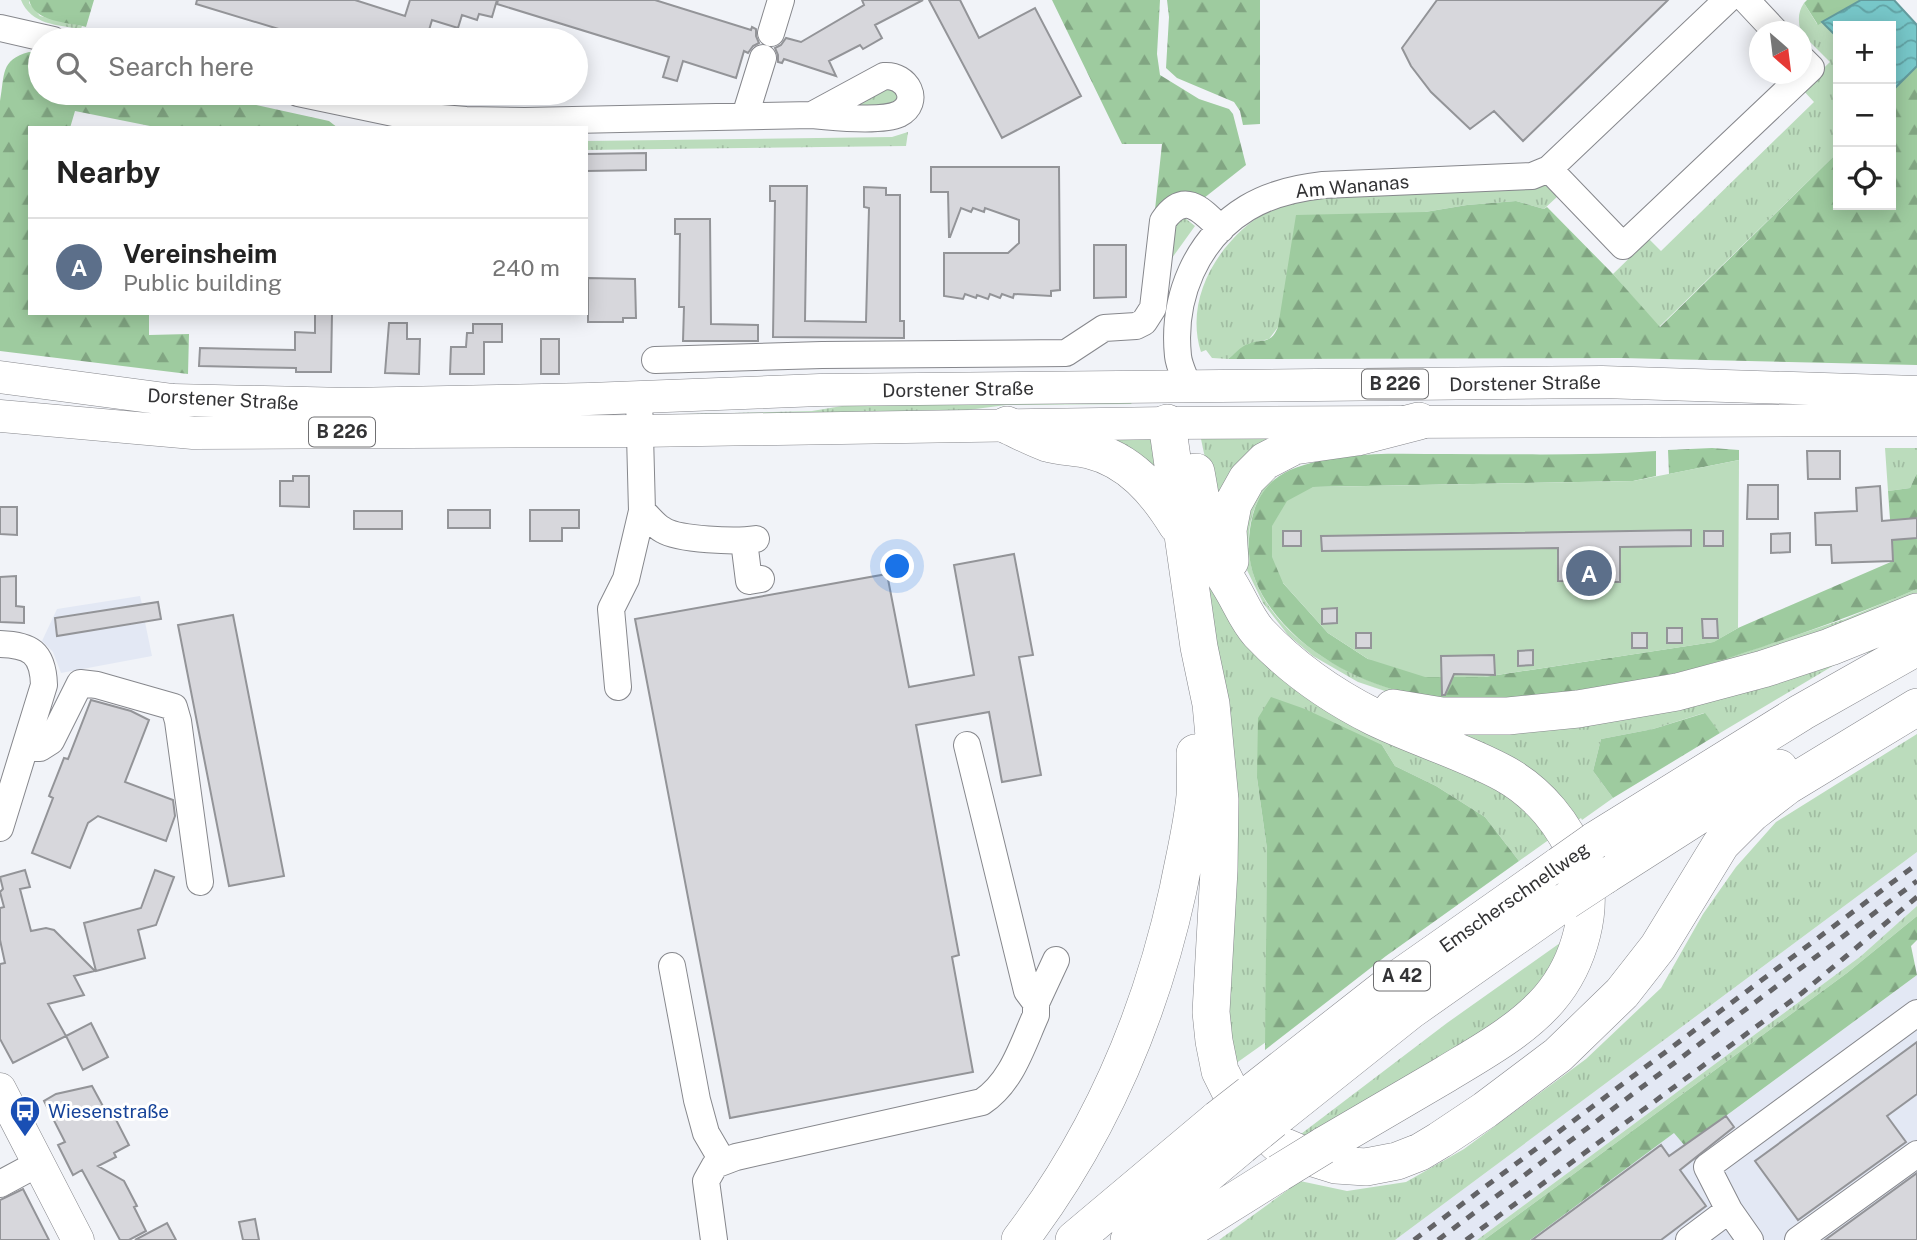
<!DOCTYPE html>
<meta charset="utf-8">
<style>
:root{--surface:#fff;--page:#f6f6f6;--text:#222;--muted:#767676;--line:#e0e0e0;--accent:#1a73e8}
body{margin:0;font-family:"Public Sans",sans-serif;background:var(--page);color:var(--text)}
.controls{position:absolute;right:21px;top:21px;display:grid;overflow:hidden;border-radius:0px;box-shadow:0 4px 18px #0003}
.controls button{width:63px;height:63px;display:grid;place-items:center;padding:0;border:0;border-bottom:2px solid var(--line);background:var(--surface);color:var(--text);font:35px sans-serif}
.compass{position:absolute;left:1749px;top:21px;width:63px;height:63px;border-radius:50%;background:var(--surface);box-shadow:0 4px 18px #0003;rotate:152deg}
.you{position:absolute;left:898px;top:567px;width:24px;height:24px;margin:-18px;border:5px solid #fff;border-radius:50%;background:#1a73e8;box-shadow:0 0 0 10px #1a73e833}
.badge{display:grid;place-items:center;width:46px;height:46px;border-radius:50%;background:var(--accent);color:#fff;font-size:23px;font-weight:700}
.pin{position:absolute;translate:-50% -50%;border:4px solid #fff;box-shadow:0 2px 7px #0006}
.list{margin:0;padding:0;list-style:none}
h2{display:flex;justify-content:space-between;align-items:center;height:91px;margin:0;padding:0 28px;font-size:30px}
h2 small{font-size:23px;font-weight:400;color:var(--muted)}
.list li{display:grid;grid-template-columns:46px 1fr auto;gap:21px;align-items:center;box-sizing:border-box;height:98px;padding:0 28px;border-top:2px solid var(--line)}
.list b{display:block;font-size:26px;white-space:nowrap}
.list p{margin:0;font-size:23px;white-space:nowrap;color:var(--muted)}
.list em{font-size:23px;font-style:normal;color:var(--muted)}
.icon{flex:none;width:38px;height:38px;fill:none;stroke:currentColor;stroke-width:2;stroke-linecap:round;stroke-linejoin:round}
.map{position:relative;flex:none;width:1917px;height:1240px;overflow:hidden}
.search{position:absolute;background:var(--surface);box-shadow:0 4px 18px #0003;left:28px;top:28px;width:560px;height:77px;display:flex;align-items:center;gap:18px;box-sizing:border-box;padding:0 24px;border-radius:38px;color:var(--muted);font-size:26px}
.panel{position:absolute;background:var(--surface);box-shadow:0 4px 18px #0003;left:28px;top:126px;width:560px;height:189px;border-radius:0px}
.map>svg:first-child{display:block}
.built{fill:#e3e8f4}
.grass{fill:url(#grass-tufts)}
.forest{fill:url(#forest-firs)}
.garden{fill:#bbdcbc}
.water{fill:url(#water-waves);stroke:#639b9d;stroke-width:2}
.building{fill:#d7d7dc;stroke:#939498;stroke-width:2}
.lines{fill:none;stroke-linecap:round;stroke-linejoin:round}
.minor-casing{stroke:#86878c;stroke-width:28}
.major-casing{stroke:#86878c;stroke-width:33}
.highway-casing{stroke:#86878c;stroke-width:38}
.minor{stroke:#fff;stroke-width:26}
.major{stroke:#fff;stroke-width:32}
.highway{stroke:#fff;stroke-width:37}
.rail{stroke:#636366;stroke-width:5;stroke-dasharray:9 9;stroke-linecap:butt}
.highway-bridge-casing{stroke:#86878c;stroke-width:38;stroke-linecap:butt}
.highway-bridge{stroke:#fff;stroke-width:37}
.labels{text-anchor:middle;stroke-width:6;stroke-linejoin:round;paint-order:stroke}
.shield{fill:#fff;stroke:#707072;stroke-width:2}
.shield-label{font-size:18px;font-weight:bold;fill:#333335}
.street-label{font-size:19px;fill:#333335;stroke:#fff}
.transit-label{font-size:19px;fill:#164399;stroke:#fff;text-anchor:start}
</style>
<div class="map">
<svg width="1917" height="1240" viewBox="0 0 1917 1240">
<defs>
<pattern id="grass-tufts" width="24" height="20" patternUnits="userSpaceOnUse" patternTransform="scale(1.75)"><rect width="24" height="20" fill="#bbdcbc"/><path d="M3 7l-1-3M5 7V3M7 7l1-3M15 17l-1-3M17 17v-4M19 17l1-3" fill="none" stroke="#a1bda2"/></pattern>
<pattern id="forest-firs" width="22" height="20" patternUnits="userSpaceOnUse" patternTransform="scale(1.75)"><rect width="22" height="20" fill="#9ecb9f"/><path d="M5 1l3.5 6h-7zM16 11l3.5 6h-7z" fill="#81a582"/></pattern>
<pattern id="water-waves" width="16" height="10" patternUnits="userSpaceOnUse" patternTransform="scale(1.75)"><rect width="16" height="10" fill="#77c7c9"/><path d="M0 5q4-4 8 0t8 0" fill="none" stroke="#62a2a4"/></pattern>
</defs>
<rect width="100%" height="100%" fill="#f1f3f8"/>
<path class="built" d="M140,596L142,604L158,602L161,619L145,622L152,656L61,673L53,652L42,641L57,609Z
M1917,852V906L1861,956L1477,1240H1395Z
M1917,975V1240H1530L1675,1132L1685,1146Z"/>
<path class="grass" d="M21,0H29V3L40,16L82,26L81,29C58,25 31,25 21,0Z
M1804,3L1817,24L1822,22L1838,38V152L1659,327L1613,274L1649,239L1661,251L1814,102L1802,89L1830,62L1802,34C1798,24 1797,13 1804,3Z
M895,85L899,103L857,108L854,101Z
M908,132L906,146L586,150V141L892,137Z
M1545,185L1558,196L1544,209L1516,201L1467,205L1425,212L1278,327L1269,339L1248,344L1228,359L1212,358L1206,350L1201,352C1182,293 1226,229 1281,204L1350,192Z
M1179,218H1185L1195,226L1172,258L1173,222Z
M1134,400L1131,404L1006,405L960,411L684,418L685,414L812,411L848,405Z
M1289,435L1223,509L1205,458L1201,439L1205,437Z
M1154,437L1165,488L1071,440Z
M1885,448H1917V473L1910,488L1888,491Z
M1185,458L1228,610L1461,759L1557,834L1519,861L1485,817L1436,786L1395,766L1382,745L1257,778L1267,849L1266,1042L1235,1064L1229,1075Z
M1269,477L1273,481C1258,495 1251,513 1249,533C1242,616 1328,671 1399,691L1633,681L1668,674L1712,663L1845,619L1917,589V594L1807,638L1705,670L1546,698L1400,696L1358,682L1313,656L1288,635L1263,603L1246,568L1243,543L1248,511Z
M1917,624L1868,653L1863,648L1720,733L1704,713L1653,729L1601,739L1593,771L1613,798L1582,820L1581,818L1577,821L1441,723Z
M1917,734V852L1395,1240H1219L1300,1181L1347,1191L1406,1182L1464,1149L1586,1059L1661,988L1703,914L1736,867L1776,822Z
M1917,906V916L1847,973L1484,1240H1477L1861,956Z
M1560,943L1546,978L1521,1007L1307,1141L1297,1137L1447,1023Z"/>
<path class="forest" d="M29,0H94L86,27C67,22 34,22 29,0Z
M1052,0H1160L1157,54L1160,75L1199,99L1229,109L1233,114L1246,165L1204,198C1176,191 1167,190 1154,219L1162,144H1122Z
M1167,0H1260V124L1243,125L1240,111L1234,102L1177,78L1166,68L1169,17Z
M1807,0H1861L1818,25L1804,3Z
M29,52L40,53V93H223L233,100L329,121L338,128H160L75,111L70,128H30V313H149V335L189,334L188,374L0,351V101C5,74 0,60 29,52Z
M1917,66V365L1621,358L1228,359C1234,355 1241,346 1248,344C1263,338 1270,346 1278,327L1296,215L1425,212L1467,205L1516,201L1544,209L1547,207L1613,274L1660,327L1838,152V205H1891V92Z
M1712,448L1739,450V460L1669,474L1668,450Z
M1656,451V476L1633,481L1313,487L1283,583L1328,633L1368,659L1484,677L1713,642L1738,628L1893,561L1888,491L1910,488L1917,473V589C1866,611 1815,629 1762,647C1739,654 1716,663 1692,669C1647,680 1600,687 1554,693C1518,697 1480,702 1444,699C1390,694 1340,674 1299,639C1270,613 1246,579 1249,539C1251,509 1261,483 1290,470C1339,450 1396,454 1448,454C1517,454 1587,456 1656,451Z
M1271,697L1305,709L1382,745L1395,766L1436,786L1485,817L1519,861L1386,956L1265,1050L1267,849L1257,778L1258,718Z
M1705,713L1720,733L1613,798L1593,771L1601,739L1653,729Z
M1917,916V940L1911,946L1917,975L1685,1146L1674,1133L1530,1240H1484L1847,973Z"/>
<path class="garden" d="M1739,460L1738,628L1714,642L1484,677H1425L1368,659L1328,633L1283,583L1272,557V526L1287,501L1313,487L1633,481Z"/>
<path class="water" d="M1861,0H1894L1917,25V66L1892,91L1891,26H1838V38L1822,22Z"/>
<path class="building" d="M197,0H355L405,16L410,0H497L492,17L479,14L477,20L462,15L458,28L432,20L427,37L405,30L403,37L397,35L395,40H293L295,34L196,4Z
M498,0H655L751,30L752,27L756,29V36L759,43L753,46L748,53L744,51L736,78L683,61L677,81L663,77L669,57L497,4Z
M862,0H923L875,25L882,38L863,49L860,45L829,61L836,76L784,59L782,63L778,62V55L775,48L781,45L786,38L801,42L864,5Z
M929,0H960L979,38L1035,8L1081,96L1002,138Z
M1437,0H1668L1523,141L1494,111L1470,129L1431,92L1411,66L1402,48Z
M646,153V170L586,171V154Z
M931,167H1059L1060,290L1051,291V296L1014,294L1013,298L1002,294L1000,298L990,294L988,299L977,295L976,298L965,294L963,299L944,296V253H1008L1019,243V220L985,208L984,212L973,208L971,212L961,208L950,237H949L948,192H931Z
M770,186H807L805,321L866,322L869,208L864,207V187L886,188V195H900V321H904V338L773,337L775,201H770Z
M675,219H710L711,324L758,325V341H683L684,307H679L680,234H675Z
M1094,245H1126V297L1094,298Z
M588,278L635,279L636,318H623V322H588Z
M315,313H332L331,372H296V368L199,366L200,348L295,350V332L315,333Z
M389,323H407V339H420L419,374L385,373Z
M473,324H502V342H484V374H450L451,347H466L467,333H473Z
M541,339H559V374H541Z
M1807,451H1840V479H1808Z
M293,476H309V507L280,506V481H293Z
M1748,485H1778V519H1747Z
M1880,486L1882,521L1917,518V538L1892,540L1893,561L1832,563L1831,545H1816L1815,513L1857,511L1856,488Z
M0,507H17V535L0,534Z
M448,510H490V528H448Z
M530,510H579V528H562V541H530Z
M354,511H402V529H354Z
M1691,530V546L1620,547V582L1558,581V548L1322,551L1321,536Z
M1283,531H1301V546H1283Z
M1704,531H1723V546H1704Z
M1790,533V552L1771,553V534Z
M1014,554L1033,655L1019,657L1041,775L1002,782L989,712L916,725L959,955L952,957L973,1072L730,1118L635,619L887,574L909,687L974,675L954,565Z
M16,576V606L24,607V623L0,622V577Z
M158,602L161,619L57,636L55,618Z
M1337,608V623L1322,624V609Z
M233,615L284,876L229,886L178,625Z
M1702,619H1717L1718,638H1703Z
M1667,628H1682V643H1667Z
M1356,633H1371V648H1356Z
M1632,633H1647V648H1632Z
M1533,650V665L1518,666V651Z
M1494,655L1495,675L1454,674L1445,695H1442L1441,656Z
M91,700L131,711L149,720L125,782L173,800L175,816L166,841L98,816L88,823L70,868L32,853L53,798L49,796L64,758L68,759Z
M25,870L30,887L20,889L31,931L46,928L54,930L95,971L74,976L84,995L48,1004L66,1036L13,1063L0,1039V964L5,963L0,940V908L4,907L0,892L3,889L0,877Z
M155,870L174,877L156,925L138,930L145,958L96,971L84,923L141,908Z
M91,1023L108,1057L83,1070L66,1036Z
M1917,1042V1094L1887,1116L1906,1142L1798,1220L1755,1161Z
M92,1086L105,1110L110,1108L129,1145L114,1153L116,1157L98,1166L124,1181L137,1206L134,1207L146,1231L129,1240H120L82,1170L73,1175L58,1145L65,1142L44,1101L56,1094Z
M1726,1116L1734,1127L1680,1170L1706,1206L1661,1240H1532L1661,1145L1669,1156Z
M1917,1173V1240H1825Z
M23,1189L49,1240H0V1200Z
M255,1219L259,1240H243L239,1222Z
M167,1223L176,1240H135Z"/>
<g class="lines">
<g class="minor-casing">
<path id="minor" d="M1746,0L1776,32
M0,28L53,40
M771,33L781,0
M298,93L403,115L466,120L525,121L812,115C832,117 882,122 899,114C922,102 907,74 884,76L812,115
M745,116L763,58
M1549,169L1623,246L1811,68L1801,58
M655,360L822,355L1066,353L1104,328L1136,326L1144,322L1153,308L1163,221C1184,190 1201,209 1221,229
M1188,386C1185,377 1179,366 1178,356C1172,298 1196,239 1247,208C1270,194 1296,188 1323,185L1532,176L1549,169L1727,0
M639,397L642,511
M744,541L749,581L761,579
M0,644C30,645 43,652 44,685L0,828
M618,687L611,609L626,579L642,511C649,517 655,526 663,530C679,540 736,542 756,539
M967,745L1027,991L1036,1003
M26,748H40L51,741L80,683L97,685L174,707L178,721L200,882
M672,966L697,1100L706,1133L723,1162
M0,1184L39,1163
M714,1240L706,1181L715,1165L736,1157L982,1102C1012,1082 1022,1046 1036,1015V1003L1056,960
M1689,1240L1729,1210
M1750,1240L1729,1210L1707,1167L1917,1013
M1798,1240L1917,1154"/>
</g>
<g class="major-casing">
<path id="major" d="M0,377L173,400L348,404L589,399L820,390L1602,382L1917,392
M0,416L193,433L640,431L1167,423L1917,420
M0,1089L78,1240"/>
</g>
<g class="highway-casing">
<path id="highway" d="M1167,423L1199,647L1211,704L1220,800L1219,870L1211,1012L1214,1041L1220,1071L1231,1093L1243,1111L1278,1144L1304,1155L1336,1165L1366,1167L1397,1161L1420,1152L1440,1140L1485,1110L1558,1055L1622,993L1658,947L1721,844L1752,813L1787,786L1917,707
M1007,425C1020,431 1033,438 1047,443C1060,447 1076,447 1089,450C1130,460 1156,491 1177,525
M1196,472C1202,503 1205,537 1218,565C1223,574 1229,583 1234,592C1242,606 1248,621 1259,633C1291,667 1332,696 1374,717C1417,738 1463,751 1505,774C1539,793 1565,825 1579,861C1597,905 1579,964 1549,999C1521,1031 1482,1052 1446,1074C1405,1098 1364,1122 1323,1146
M1230,561L1228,530L1233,504L1247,479L1265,461L1294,446L1357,437L1419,421
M1393,708L1442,716H1508L1578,709L1677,692L1763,669L1830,647L1917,612
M1594,841L1802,712L1917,647
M1604,876L1715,805L1779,768
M1250,1094L1389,985L1560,865
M1273,1120L1411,1010L1566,901
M1020,1240C1099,1136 1150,1018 1178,890C1184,859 1192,827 1195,796C1196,782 1195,767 1195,753
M1074,1240L1218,1119
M1129,1240L1241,1146
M1172,1240L1279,1173"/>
</g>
<use href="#minor" class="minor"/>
<use href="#major" class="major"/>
<use href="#highway" class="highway"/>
<path class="rail" d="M1414,1240L1917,864
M1438,1240L1917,881
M1466,1240L1802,993L1917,897"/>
<g class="highway-bridge-casing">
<path id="highway-bridge" d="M1560,865L1594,841
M1566,901L1604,876
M1218,1119L1250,1094
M1241,1146L1273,1120
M1279,1173L1323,1146"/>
</g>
<use href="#highway-bridge" class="highway-bridge"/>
</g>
<defs>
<g id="bus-pin" transform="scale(1.575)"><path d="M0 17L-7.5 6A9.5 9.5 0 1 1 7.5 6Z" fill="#1a4fb4" stroke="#fff"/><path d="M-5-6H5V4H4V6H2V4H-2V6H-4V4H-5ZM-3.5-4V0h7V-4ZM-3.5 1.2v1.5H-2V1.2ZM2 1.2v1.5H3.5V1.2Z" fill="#fff"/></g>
</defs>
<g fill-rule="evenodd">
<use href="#bus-pin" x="25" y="1111"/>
</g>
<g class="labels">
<g class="shield">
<rect x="1362" y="369.5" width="66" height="29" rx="5"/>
<rect x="309" y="417.5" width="66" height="29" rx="5"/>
<rect x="1374" y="961.5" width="56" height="29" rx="5"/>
</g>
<g class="shield-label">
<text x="1395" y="390">B 226</text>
<text x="342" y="438">B 226</text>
<text x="1402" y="982">A 42</text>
</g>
<g class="street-label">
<text transform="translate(1352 186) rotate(-5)" y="7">Am Wananas</text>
<text transform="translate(1525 383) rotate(-1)" y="7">Dorstener Straße</text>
<text transform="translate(958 389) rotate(-1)" y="7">Dorstener Straße</text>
<text transform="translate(223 399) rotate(3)" y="7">Dorstener Straße</text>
<text transform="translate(1514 897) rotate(-35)" y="7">Emscherschnellweg</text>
</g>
<g class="transit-label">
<text x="48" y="1118">Wiesenstraße</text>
</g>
</g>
</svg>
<div class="controls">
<button>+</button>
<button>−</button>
<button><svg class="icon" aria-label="locate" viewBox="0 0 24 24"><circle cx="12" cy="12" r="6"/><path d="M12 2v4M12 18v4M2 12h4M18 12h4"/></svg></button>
</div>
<svg class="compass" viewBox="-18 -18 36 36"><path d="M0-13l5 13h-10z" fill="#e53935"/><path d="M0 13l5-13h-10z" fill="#767676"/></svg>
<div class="you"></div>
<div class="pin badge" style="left:1589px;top:573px;background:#5c6f8a">A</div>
<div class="search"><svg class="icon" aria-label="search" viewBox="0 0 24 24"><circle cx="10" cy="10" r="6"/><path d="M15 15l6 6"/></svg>Search here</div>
<section class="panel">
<h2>Nearby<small></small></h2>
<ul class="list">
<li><span class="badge" style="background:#5c6f8a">A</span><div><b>Vereinsheim</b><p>Public building</p></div><em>240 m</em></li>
</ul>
</section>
</div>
